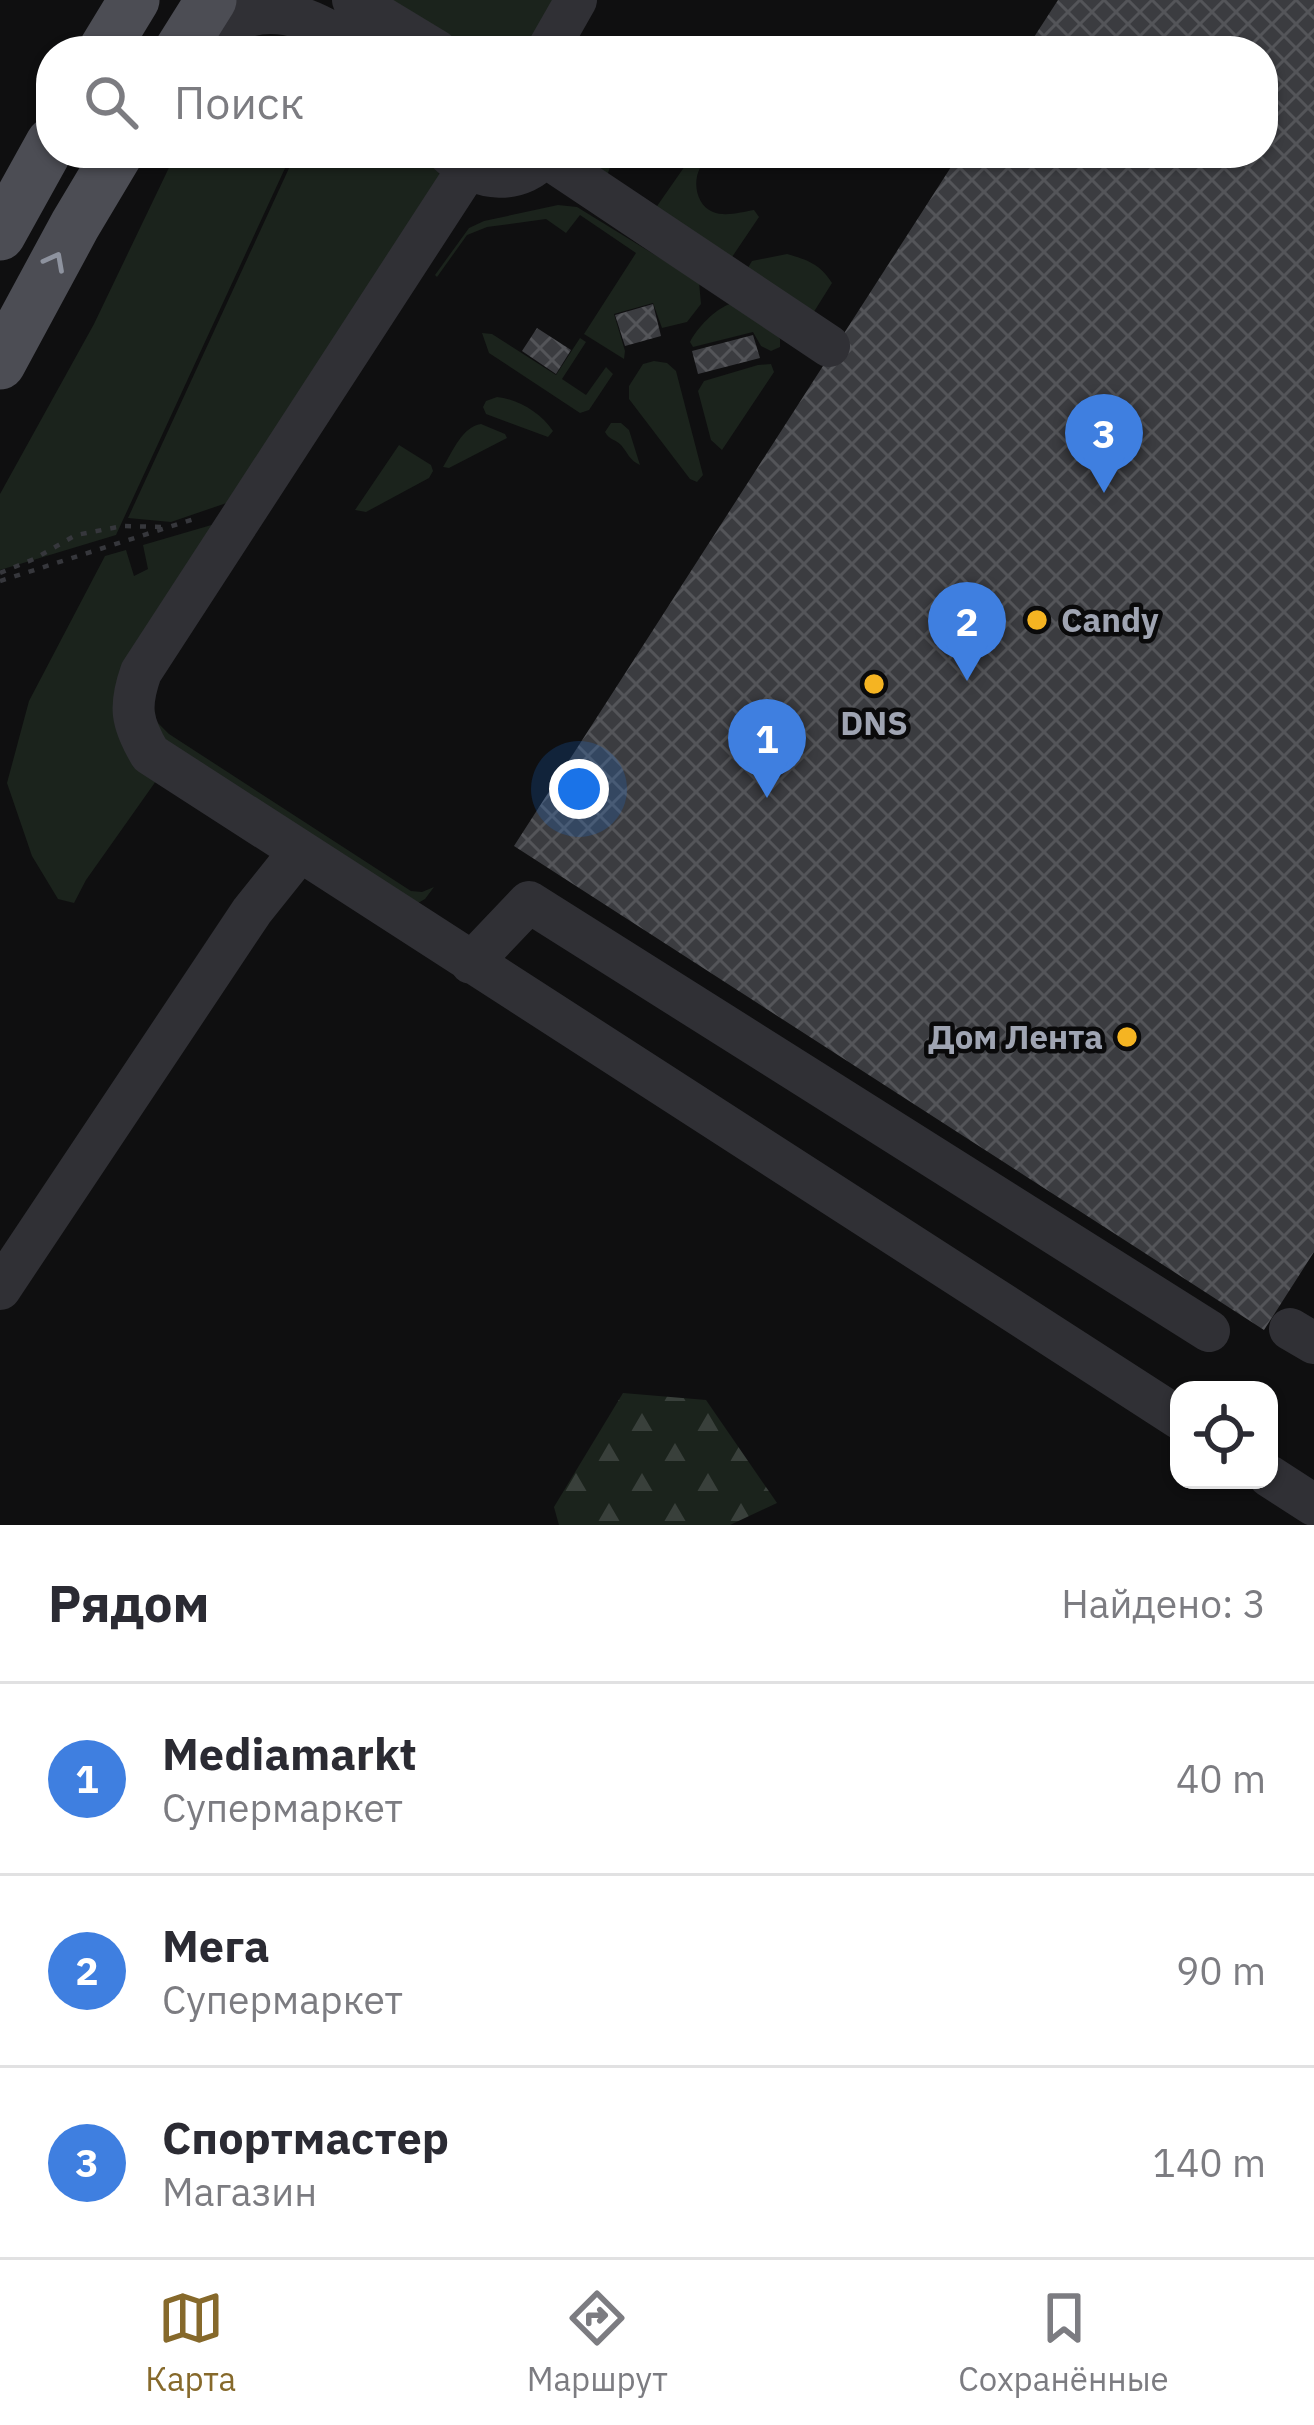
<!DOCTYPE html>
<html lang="ru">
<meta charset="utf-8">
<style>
:root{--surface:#fff;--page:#f2f2f3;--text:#2b2b33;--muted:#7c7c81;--line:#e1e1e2;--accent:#86692b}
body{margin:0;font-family:"IBM Plex Sans",sans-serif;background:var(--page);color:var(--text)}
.controls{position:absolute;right:36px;bottom:36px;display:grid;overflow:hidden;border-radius:24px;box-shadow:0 3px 9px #0004}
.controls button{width:108px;height:108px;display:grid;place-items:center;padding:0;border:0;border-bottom:3px solid var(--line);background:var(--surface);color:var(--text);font:60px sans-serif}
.you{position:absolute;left:579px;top:789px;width:42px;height:42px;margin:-30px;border:9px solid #fff;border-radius:50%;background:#1a73e8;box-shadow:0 0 0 18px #1a73e833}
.badge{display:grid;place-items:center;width:78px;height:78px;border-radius:50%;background:var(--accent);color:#fff;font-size:39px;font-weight:700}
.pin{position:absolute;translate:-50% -99px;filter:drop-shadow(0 3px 6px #0008)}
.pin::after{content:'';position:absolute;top:63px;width:42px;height:36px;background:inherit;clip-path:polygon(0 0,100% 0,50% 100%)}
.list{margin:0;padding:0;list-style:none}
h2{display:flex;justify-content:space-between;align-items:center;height:156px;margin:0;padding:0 48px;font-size:51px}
h2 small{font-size:39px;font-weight:400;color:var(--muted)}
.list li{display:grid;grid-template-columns:78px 1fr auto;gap:36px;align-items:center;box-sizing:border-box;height:192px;padding:0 48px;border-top:3px solid var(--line)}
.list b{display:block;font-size:45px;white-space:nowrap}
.list p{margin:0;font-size:39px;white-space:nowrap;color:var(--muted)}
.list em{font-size:39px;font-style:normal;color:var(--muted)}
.icon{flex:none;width:66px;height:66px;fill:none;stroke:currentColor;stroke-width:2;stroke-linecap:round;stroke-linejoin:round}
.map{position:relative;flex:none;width:1314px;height:1525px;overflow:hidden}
.search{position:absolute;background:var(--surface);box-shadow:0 3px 9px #0004;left:36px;right:36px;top:36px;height:132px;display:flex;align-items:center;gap:30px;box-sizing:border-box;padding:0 42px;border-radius:48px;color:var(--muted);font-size:45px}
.sheet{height:732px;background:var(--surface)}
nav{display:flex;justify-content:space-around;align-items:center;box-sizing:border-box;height:168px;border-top:3px solid var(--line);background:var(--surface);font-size:33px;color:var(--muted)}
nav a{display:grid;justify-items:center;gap:6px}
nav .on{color:var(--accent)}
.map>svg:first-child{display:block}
.green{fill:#1b231c}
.forest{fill:url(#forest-firs)}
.building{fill:url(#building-cross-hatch)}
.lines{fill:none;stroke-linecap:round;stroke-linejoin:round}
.path{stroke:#36373c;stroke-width:4.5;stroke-dasharray:6 9;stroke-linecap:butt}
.minor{stroke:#303035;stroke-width:42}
.major{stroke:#4c4d54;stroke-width:51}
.oneway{stroke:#8e939f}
.poi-dot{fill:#f5b422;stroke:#0a0a0b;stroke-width:4.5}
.labels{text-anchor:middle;stroke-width:9;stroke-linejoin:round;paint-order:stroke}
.poi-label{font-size:33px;font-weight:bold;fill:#9fa4b2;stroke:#0a0a0b;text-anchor:start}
</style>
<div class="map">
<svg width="1314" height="1525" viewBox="0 0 1314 1525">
<defs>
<pattern id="forest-firs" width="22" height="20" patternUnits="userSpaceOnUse" patternTransform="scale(3)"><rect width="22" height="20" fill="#1b231c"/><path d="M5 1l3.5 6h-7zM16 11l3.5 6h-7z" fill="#39403b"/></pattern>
<pattern id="building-cross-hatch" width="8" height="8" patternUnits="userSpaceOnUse" patternTransform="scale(3)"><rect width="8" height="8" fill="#3b3c40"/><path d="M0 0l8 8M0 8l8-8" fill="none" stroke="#545559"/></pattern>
</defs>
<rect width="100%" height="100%" fill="#0f0f10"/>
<path class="green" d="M387,0H566L536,42L507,47H464Z
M176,153H292L116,535L0,570V494L94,324Z
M296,153H432L445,192L247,496L171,522L128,518Z
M587,153H606L613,158L606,179L655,209L694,153H714C709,158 703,162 700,168C692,183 697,206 713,212C725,217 742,212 754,210L759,217L728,263L602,181L589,164Z
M558,205L577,207L699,282L701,304L687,322L662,328L653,303L614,314L625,351L624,359L584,334L636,253L580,215L566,233L546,219L487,227L467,235L437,277L435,275L469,228L484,221Z
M787,254C808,260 820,264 832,283L810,318L743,276L752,261Z
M730,304L776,334L780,339V347L771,351L761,346L753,332L693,347L690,342C697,328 715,309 730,304Z
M482,333L492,334L556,375L580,338L586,342L562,379L586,395L606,367L613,374L589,410L580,413L489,353Z
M654,361L667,363L676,371L703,475L697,482L690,479L629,399V386L643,364Z
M771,364L774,372L722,450L711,440L698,391L704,381L758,365Z
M497,397C518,399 541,413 553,431L548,437L486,414L483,407L486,401Z
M611,423H621L629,430L640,465C629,460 628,453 621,445C615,439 609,440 605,432Z
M481,424L505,434L507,438L449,468L443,467C453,451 462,427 481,424Z
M399,445L431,465L433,471L429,478L366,512L355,510Z
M232,519L133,672L156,781L86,880L74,903L58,899L32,856L7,783L29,701L105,556L126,550L134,576L148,569L143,545Z
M152,696L156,721L169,734L411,891L422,892L434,887L425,899L418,903L172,750L155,731Z"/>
<path class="forest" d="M623,1393L706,1400L777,1503L730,1525H559L554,1507Z"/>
<path class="building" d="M1058,0H1314V1252L1264,1330L514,846L960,153H1263V51H1025Z
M653,304L661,336L625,346L615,315Z
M537,328L571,350L556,374L522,351Z
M753,335L760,358L698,374L692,351Z"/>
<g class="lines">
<path class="path" d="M0,573L34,559L76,535L123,526L164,527
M0,581L197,518"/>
<path class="minor" d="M353,0L437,51
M188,51C204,41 220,28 237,20C283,0 324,26 361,51
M547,51L576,0
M449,154C478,183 521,186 548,153
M546,157L829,346
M467,170L141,672C129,706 131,722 150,754L1179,1418
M471,963L529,902L1209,1331
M0,1289L252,911L300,851
M1290,1329L1314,1343
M1269,1476L1314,1505"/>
<path class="major" d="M103,51L134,0
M179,51L211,0
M0,235L51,143
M0,364L75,225L118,153"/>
</g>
<defs><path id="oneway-chevron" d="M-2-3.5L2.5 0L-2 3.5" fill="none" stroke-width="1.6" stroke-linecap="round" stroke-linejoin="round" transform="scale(3)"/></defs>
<use class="oneway" href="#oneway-chevron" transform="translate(55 261) rotate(-62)"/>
<g class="poi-dot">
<circle cx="1037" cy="620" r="12"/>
<circle cx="874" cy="684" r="12"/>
<circle cx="1127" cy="1037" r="12"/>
</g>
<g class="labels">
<g class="poi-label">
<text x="1061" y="632">Candy</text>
<text x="874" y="735" text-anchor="middle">DNS</text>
<text x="1103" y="1049" text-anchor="end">Дом Лента</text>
</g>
</g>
</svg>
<div class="controls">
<button><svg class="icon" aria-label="locate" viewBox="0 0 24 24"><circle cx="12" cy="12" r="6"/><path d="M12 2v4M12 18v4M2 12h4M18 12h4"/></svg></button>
</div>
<div class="you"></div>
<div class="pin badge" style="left:767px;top:798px;background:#3f7fe0">1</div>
<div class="pin badge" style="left:967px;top:681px;background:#3f7fe0">2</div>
<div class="pin badge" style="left:1104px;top:493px;background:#3f7fe0">3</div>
<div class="search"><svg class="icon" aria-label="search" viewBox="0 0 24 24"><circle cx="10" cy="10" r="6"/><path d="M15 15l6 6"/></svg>Поиск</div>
</div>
<section class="sheet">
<h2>Рядом<small>Найдено: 3</small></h2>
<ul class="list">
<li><span class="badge" style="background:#3f7fe0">1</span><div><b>Mediamarkt</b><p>Супермаркет</p></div><em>40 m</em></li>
<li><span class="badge" style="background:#3f7fe0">2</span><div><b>Мега</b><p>Супермаркет</p></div><em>90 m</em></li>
<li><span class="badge" style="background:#3f7fe0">3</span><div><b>Спортмастер</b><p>Магазин</p></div><em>140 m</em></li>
</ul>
</section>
<nav>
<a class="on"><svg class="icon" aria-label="map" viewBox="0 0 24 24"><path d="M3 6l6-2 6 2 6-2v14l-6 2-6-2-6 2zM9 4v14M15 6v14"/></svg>Карта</a>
<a><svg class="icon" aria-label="directions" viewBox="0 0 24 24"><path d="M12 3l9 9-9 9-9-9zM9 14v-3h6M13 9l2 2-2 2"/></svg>Маршрут</a>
<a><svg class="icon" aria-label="saved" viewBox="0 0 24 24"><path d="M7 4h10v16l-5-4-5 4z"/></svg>Сохранённые</a>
</nav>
